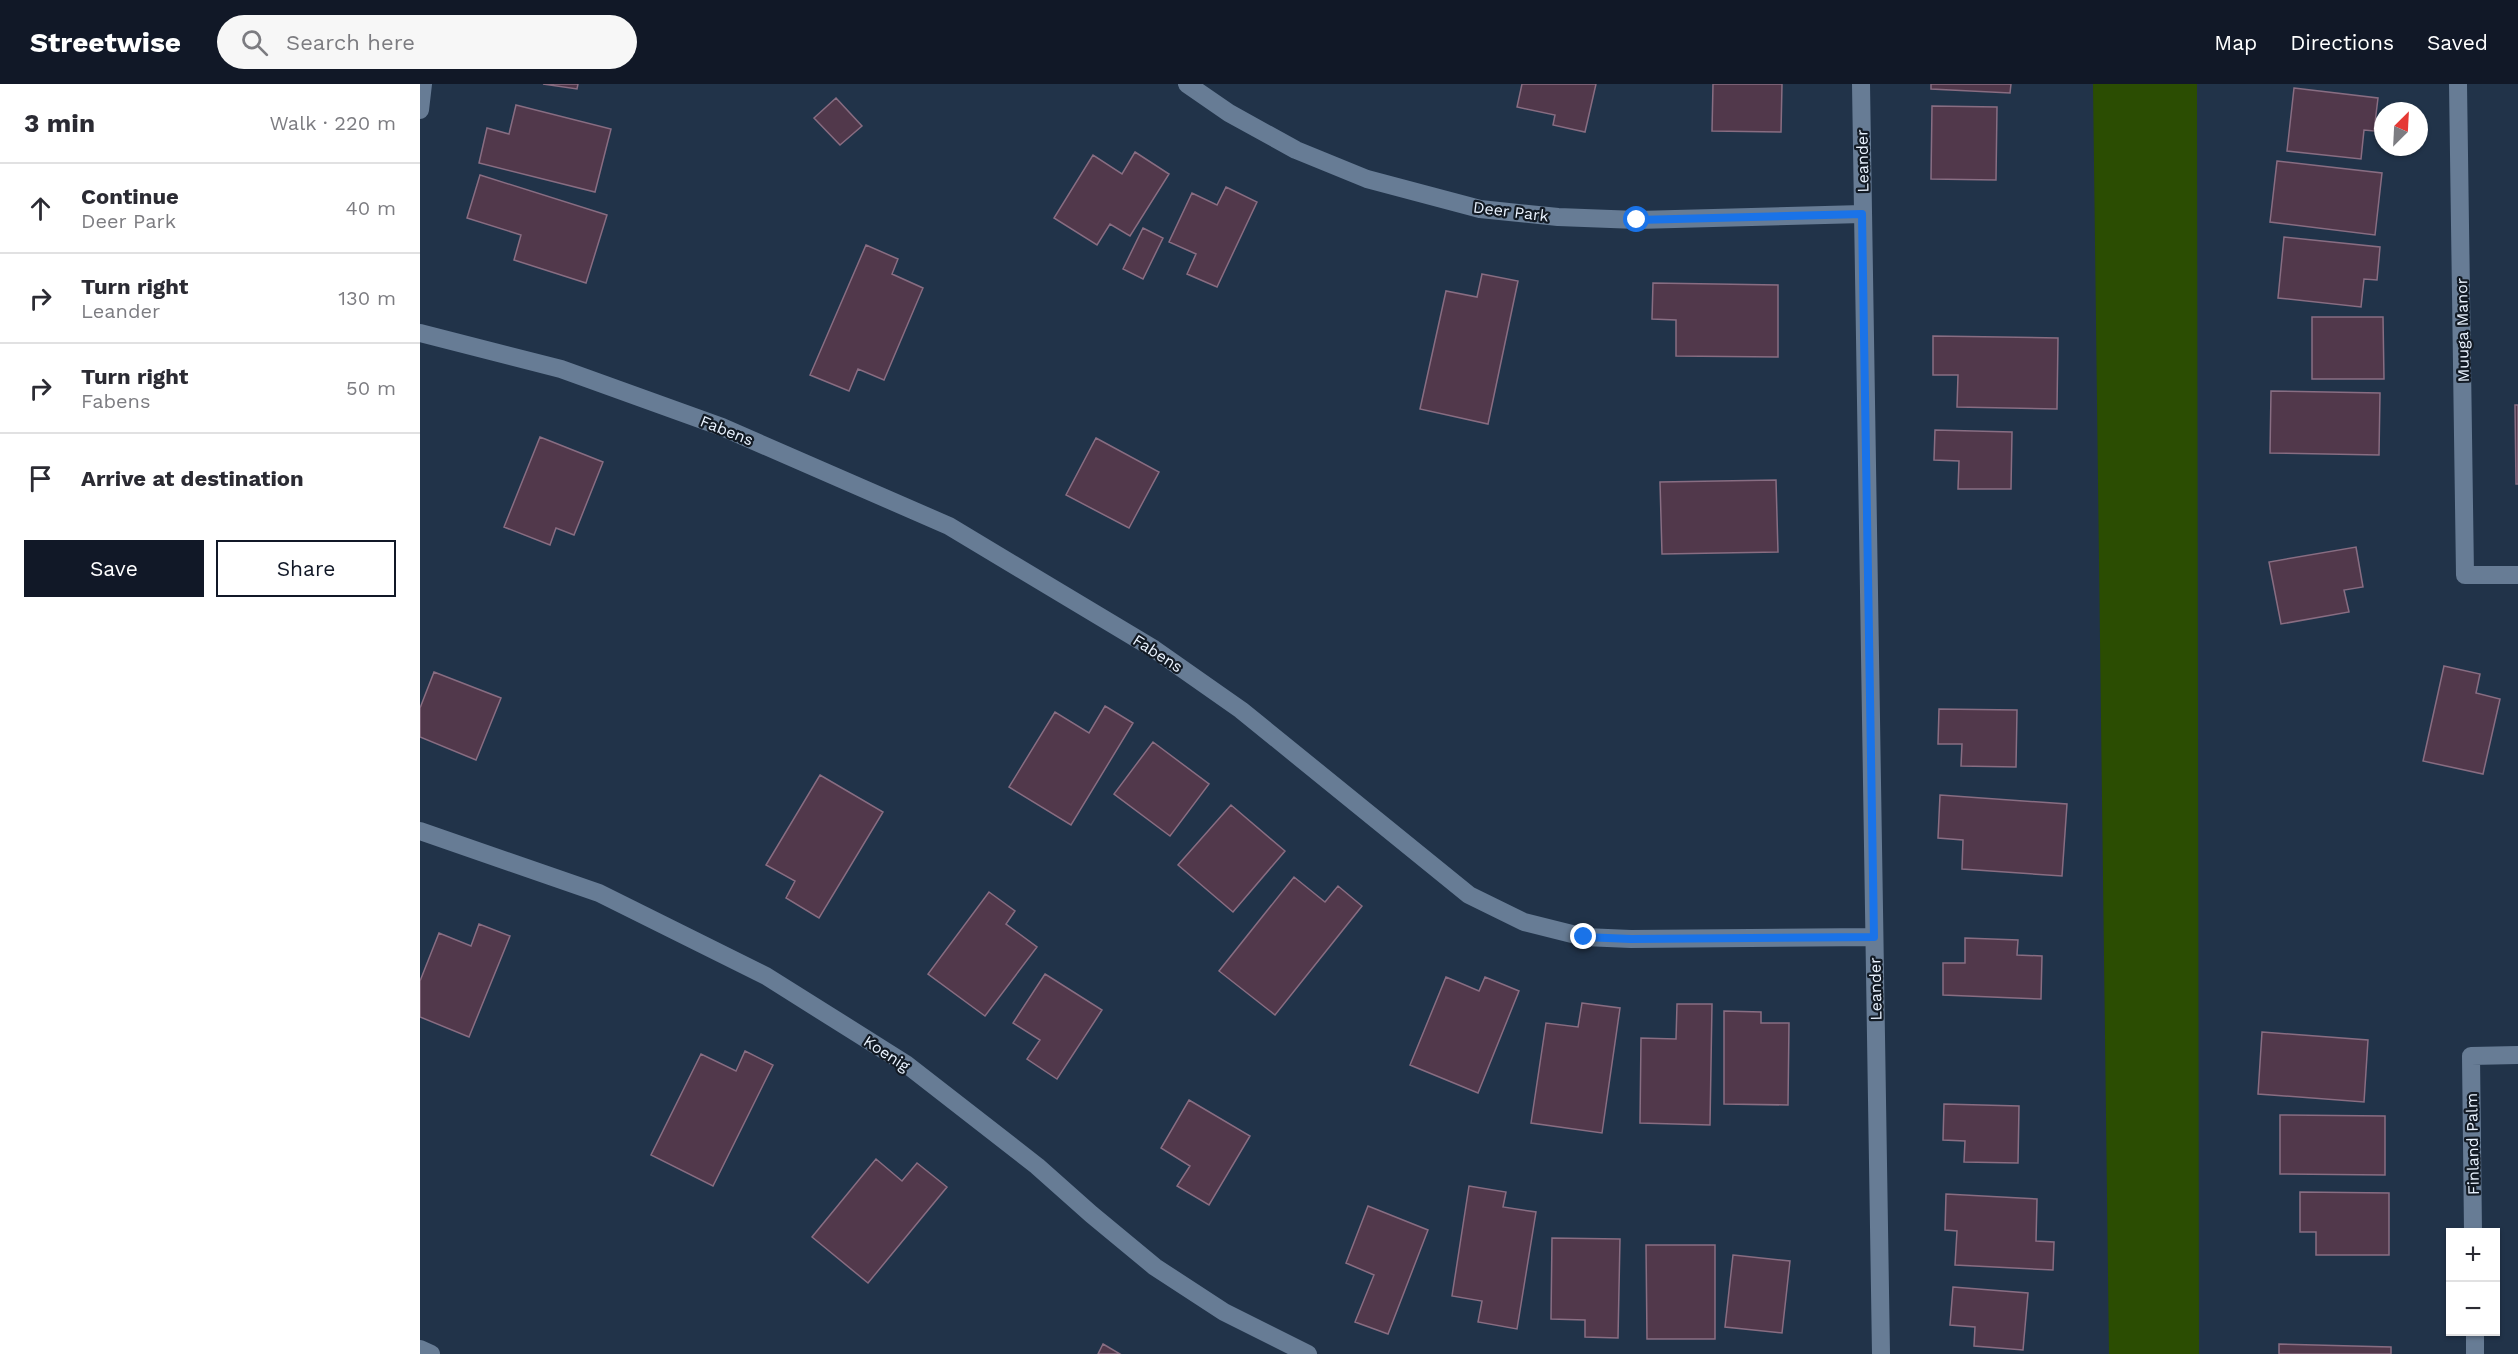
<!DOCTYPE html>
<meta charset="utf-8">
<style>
:root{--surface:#fff;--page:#f7f7f7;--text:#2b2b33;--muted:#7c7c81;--line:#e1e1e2;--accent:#111827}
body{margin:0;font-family:"Work Sans",sans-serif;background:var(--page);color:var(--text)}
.controls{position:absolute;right:18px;bottom:18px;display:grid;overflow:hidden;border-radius:0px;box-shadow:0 2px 4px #0004}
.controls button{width:54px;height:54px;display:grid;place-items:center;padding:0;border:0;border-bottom:2px solid var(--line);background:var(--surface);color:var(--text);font:30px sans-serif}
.compass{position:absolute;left:1954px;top:18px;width:54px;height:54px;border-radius:50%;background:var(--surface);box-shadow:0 2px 4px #0004;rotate:24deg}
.stop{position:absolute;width:18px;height:18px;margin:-14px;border:4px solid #1a73e8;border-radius:50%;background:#fff}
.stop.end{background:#1a73e8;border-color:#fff;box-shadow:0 2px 6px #0008}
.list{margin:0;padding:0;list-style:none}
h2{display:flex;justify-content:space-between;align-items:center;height:78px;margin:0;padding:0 24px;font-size:26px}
h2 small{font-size:20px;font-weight:400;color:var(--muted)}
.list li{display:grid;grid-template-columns:39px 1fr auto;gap:18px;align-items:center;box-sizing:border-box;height:90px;padding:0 24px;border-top:2px solid var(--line)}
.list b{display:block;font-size:22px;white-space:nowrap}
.list p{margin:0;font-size:20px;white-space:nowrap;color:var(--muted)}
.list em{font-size:20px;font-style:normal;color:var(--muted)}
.actions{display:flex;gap:12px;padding:18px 24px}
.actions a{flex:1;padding:14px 0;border:2px solid var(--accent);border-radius:0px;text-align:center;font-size:21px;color:var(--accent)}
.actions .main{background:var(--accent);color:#fff}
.icon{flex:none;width:33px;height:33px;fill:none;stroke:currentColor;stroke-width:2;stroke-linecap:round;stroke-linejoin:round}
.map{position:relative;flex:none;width:2098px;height:1270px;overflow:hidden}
header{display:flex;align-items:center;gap:36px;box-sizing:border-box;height:84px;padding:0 30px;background:var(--accent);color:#fff}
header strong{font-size:28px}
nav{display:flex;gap:33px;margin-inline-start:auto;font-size:21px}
.search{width:420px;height:54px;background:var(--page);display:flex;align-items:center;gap:15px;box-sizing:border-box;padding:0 21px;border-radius:33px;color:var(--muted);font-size:22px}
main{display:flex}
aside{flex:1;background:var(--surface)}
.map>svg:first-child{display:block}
.green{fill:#2b4d02}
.building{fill:#51384b;stroke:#886d82;stroke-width:1.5}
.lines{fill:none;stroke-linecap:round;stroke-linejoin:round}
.street{stroke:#677c95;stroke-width:18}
.route{stroke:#1a73e8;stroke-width:8}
.labels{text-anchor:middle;stroke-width:4.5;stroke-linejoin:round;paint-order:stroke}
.street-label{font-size:16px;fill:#eaf3ff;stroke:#121a24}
</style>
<header>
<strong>Streetwise</strong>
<div class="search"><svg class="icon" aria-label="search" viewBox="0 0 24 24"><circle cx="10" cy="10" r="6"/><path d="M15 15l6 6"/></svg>Search here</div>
<nav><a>Map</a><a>Directions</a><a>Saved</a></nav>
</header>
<main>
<aside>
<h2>3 min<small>Walk · 220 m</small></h2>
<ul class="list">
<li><svg class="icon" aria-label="ahead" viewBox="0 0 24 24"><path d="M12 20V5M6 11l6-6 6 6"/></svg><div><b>Continue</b><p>Deer Park</p></div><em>40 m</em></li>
<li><svg class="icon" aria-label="right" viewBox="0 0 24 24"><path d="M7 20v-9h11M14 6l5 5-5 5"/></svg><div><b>Turn right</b><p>Leander</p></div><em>130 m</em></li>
<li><svg class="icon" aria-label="right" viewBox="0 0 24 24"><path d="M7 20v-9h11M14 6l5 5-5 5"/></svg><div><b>Turn right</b><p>Fabens</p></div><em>50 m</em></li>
<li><svg class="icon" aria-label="arrive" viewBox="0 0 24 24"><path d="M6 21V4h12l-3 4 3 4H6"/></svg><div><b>Arrive at destination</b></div></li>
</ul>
<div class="actions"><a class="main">Save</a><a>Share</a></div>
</aside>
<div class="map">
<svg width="2098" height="1270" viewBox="0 0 2098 1270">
<rect width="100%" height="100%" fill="#213349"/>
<path class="green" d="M1673,0H1777L1779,1270H1689Z"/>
<path class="building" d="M123,0H158L157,5Z
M1102,0H1176L1165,48L1133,41L1135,31L1097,23Z
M1293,0H1362L1361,48L1292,47Z
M1511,0H1591L1590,9L1511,5Z
M1874,4L1958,14L1954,47L1944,46L1941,75L1867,67Z
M416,14L442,42L420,61L394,34Z
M96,21L191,45L175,108L59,79L67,44L89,50Z
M1512,22L1577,23L1576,96L1511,95Z
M715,68L749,90L710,152L690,140L677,161L634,134L673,71L702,90Z
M1857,77L1962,89L1955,151L1850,138Z
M60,91L187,131L166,199L94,176L101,151L47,134Z
M806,103L837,118L797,203L767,190L776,170L749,158L772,109L797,121Z
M723,144L743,154L723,195L703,185Z
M1864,153L1960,163L1957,196L1944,195L1941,223L1858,214Z
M446,161L478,175L472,190L503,204L464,296L438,285L429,307L390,291Z
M1062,190L1098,197L1068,340L1000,325L1026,207L1057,213Z
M1233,199L1358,201V273L1256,272V236L1232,235Z
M1892,233H1963L1964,295H1892Z
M1513,252L1638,254L1637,325L1537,323L1538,291H1513Z
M1851,307L1960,309L1959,371L1850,369Z
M2095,321H2098V400H2096Z
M1515,346L1592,348L1591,405H1538L1539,377L1514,376Z
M120,353L183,378L154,451L136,444L130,461L84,443Z
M676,354L739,388L709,444L646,411Z
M1356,396L1358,468L1242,470L1240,398Z
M1936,463L1943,503L1924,506L1929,528L1861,540L1849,478Z
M2024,582L2060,590L2056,609L2080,615L2063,690L2003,677Z
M14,588L81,614L56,676L0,653V624Z
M685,622L713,639L651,741L589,703L635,628L669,649Z
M1519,625L1597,626L1596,683L1541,682L1542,660H1518Z
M733,658L789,700L750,752L694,710Z
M400,691L463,728L399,834L366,814L375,797L346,781Z
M1520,711L1647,720L1642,792L1542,785L1543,756L1518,754Z
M811,721L865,767L813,828L758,781Z
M874,793L905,818L918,802L942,822L855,931L799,887Z
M569,808L595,827L586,840L617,863L565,932L508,890Z
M59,840L90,852L49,953L0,933V897L19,849L51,862Z
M1545,854L1598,856L1597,871L1622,872L1621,915L1523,911V879H1545Z
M625,890L682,926L637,995L607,975L620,956L593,939Z
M1026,893L1059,907L1065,893L1099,907L1058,1009L990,981Z
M1162,919L1200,924L1182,1049L1111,1039L1126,939L1158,943Z
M1257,920H1292L1290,1041L1220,1039L1221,954L1256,955Z
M1304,927L1341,928V939H1369L1368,1021L1304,1020Z
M1842,948L1948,956L1944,1018L1838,1010Z
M325,967L353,981L293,1102L231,1071L281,970L316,987Z
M769,1016L830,1052L789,1121L757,1102L770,1082L741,1064Z
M1524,1020L1599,1022L1598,1079L1544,1078L1545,1057L1523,1056Z
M1860,1031L1965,1032V1091L1860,1090Z
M456,1075L482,1097L497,1079L527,1103L448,1199L392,1153Z
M1049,1102L1086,1108L1083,1123L1116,1128L1097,1245L1058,1238L1062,1217L1032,1212Z
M1880,1108L1969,1109V1171H1896V1148H1880Z
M1526,1110L1617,1115L1616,1157L1634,1158L1633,1186L1535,1181L1537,1147L1525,1146Z
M948,1122L1008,1146L968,1250L935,1238L954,1191L926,1179Z
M1132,1154L1200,1155L1198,1254L1165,1253V1236L1131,1235Z
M1226,1161H1295V1255H1227Z
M1313,1171L1370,1177L1362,1249L1305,1243Z
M1533,1203L1608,1209L1603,1266L1554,1262L1555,1243L1530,1241Z
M683,1260L700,1270H678Z
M1859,1260L1971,1263V1270H1859Z"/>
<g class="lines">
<path class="street" d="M767,0L809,29L876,66L947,95L1060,125L1138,133L1217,136L1442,130
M1441,0L1461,1270
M2038,0L2045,491H2098
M0,26L3,0
M0,249L141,285L302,343L529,442L734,565L821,626L1049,811L1104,838L1164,853L1211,855L1454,853
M0,747L179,809L346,892L486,980L617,1082L671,1130L735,1183L804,1228L888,1270
M2053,1148L2051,972L2098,971
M2055,1248V1270
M0,1265L11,1270"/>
</g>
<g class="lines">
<path class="route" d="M1164,853L1211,855L1454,853L1442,130L1217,136"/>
</g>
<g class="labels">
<g class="street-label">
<text transform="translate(1442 77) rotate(-91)" y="6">Leander</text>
<text transform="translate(1091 127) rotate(7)" y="6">Deer Park</text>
<text transform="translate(2042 246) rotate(-91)" y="6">Muuga Manor</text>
<text transform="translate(307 346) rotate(22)" y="6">Fabens</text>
<text transform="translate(738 569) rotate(33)" y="6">Fabens</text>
<text transform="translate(1455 905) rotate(-91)" y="6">Leander</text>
<text transform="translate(467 969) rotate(33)" y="6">Koenig</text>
<text transform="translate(2052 1060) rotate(-91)" y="6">Finland Palm</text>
</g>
</g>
</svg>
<div class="controls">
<button>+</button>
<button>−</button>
</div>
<svg class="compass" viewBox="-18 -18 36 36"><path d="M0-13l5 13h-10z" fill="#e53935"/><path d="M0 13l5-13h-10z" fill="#7c7c81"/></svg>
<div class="stop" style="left:1217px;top:136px"></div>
<div class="stop end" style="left:1164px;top:853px"></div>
</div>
</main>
